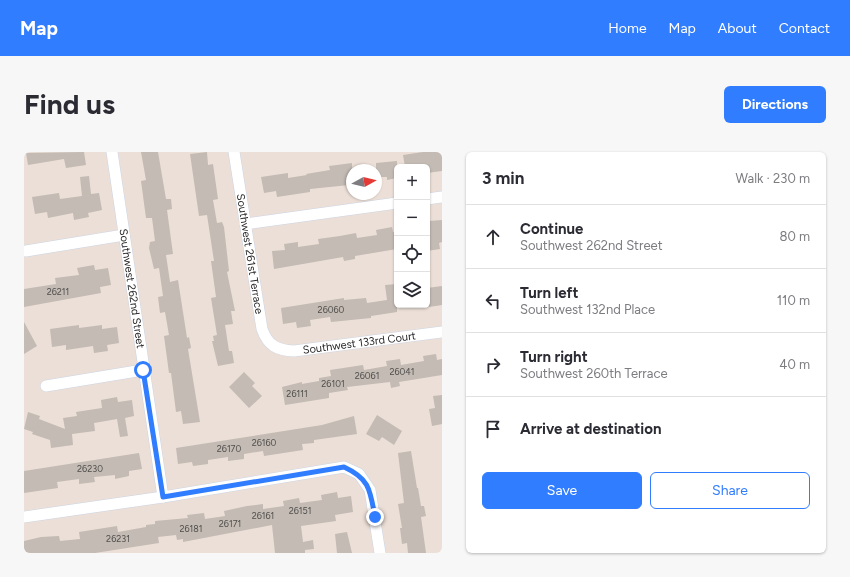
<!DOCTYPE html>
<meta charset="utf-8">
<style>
:root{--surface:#fff;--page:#f7f7f7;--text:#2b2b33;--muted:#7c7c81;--line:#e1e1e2;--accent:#317dff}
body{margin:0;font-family:Figtree,sans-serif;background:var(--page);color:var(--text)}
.controls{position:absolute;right:12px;top:12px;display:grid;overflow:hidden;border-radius:6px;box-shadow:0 1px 3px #0004}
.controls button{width:36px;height:36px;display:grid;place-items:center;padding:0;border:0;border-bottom:1px solid var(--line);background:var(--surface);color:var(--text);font:20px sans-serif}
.compass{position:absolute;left:322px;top:12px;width:36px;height:36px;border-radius:50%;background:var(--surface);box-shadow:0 1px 3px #0004;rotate:82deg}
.stop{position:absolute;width:12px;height:12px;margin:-9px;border:3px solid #317dff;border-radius:50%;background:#fff}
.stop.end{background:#317dff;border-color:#fff;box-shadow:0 1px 4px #0008}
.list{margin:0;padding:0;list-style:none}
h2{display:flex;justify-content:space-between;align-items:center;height:52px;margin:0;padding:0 16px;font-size:17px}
h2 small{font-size:13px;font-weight:400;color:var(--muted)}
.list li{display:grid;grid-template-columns:26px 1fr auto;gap:12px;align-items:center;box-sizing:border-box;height:64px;padding:0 16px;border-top:1px solid var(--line)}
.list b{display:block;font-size:15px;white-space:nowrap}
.list p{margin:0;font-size:13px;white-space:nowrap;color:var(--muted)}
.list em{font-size:13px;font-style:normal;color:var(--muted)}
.actions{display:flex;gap:8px;padding:12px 16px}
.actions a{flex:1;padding:9px 0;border:1px solid var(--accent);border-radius:6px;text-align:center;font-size:14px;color:var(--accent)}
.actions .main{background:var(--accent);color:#fff}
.icon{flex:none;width:22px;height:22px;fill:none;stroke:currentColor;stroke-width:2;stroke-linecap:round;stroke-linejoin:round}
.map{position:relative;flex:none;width:418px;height:401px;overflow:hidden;border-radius:6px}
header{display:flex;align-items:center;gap:24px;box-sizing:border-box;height:56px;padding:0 20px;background:var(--accent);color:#fff}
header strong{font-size:19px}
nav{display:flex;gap:22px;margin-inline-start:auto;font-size:14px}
.intro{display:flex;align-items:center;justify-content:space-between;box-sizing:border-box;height:96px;padding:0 24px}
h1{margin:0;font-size:28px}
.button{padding:10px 18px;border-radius:6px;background:var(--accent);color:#fff;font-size:14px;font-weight:700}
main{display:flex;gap:24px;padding:0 24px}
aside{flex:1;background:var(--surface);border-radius:6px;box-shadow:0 1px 3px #0004}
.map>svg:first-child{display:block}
.building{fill:#c3bbb4}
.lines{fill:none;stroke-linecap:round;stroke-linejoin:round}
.minor-casing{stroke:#ccd5e3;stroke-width:12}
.minor{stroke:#fff;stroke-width:11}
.route{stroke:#317dff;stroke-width:5}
.labels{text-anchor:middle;stroke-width:3;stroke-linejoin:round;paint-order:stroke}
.number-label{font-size:9px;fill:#4f4d4b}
.street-label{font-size:11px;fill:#282828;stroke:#fff}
</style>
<header>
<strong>Map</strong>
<nav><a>Home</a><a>Map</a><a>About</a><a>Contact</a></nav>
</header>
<div class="intro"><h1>Find us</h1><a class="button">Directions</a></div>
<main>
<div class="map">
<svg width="418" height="401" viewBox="0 0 418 401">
<rect width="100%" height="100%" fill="#ecdfd7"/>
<path class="building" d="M60,0L62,13L42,16L40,7L4,13L2,1Z
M117,0H134L142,47H147L148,57L143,58L149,102L142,103L146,130L154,128L163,186L165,185L167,196L164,197L176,270L159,272L157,259L152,260L147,221H145L140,184L145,183L141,160L136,161L134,145L139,144L135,116L130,117L125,96L126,90L131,89L128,66H122L117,29L122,28Z
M183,0L184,13L189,12L194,47L189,48L193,71L198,70L200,75L205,119L203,120L211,159H207L209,172L201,173L205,199H208L210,211L194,214L188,189H190L189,184L193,183L187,146L192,145L187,109H190L183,63L175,64L166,2Z
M399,0H418V19L403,21V15H381L379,3Z
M373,9V26L363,28V25H352V11Z
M328,11V28L324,29L325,33L286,37V40L253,45L252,39L240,41L237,25L264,21V26L283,23L282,22L306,18L305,14Z
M65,24L67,42L75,41L78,58L64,61L65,65L50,68L49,61L24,66L23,60L11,62L8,45L35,41L36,47L58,44L56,25Z
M418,68V90L415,91L416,97L403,99V76H406L405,69Z
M368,75L369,80H373V97L331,104V107L320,109L319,105L250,117L248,99L261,98L260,92L274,90V95L295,92L294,87L316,84L332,81L333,86L353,83L352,78Z
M70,113L71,118L84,116L87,133L76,135L77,141L0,155V137L32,132L31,126L55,123L53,116Z
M373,132V160L347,164V166L307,170L306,165L286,168L287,174L273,176L272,170L259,172L257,156L320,146V148L342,146L343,151L363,148L361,133Z
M418,134V153L405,155L403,136Z
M0,170L13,194L0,202Z
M55,173V176L78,173V177L93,175L95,191L83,193L84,199L70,201L69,194L42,198V193L28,195L26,177Z
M412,202L413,208L418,207V223L375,230L376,234L367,236L366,230L323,235L324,238L305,241V246L261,253L258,235L278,230V232L295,229V226L307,224L306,218L339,213L340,218L363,214L362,209L376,207L377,213L400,209L399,204Z
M220,220L231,231L228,234L238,244L225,256L205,235Z
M418,243V272L408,274L405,257L411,256L409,244Z
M93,245L94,250L108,248L110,264L101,266L104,284L96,285L93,267L70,271L71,279L48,282L49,293L27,296L26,288L8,282L9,280L0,277L4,260L16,264L15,267L41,277L39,266L53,264L52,260L78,256L77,248Z
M353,263L378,279L370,293L358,285L355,289L342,282Z
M330,264L333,282L290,288V291L278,292L279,298L240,304L239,299L220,302V307L204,309V305L184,308V312L169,314L168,310L154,312L152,296L298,273Z
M387,299L393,336H394L397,354H400L402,364L397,365L402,401H384L383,391L378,392L376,376H378L374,352L380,351L374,301Z
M115,301L118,317L105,319V324L91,327V323L70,325L71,330L55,332V327L33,330L34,336L0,341V319Z
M313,340L314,346L327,344L329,360L311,363L312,369L277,374L279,390L289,388L290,397L281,398V401H251L248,373L159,390V387L153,388L152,383L134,385L135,391L71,401H0V389L17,385L35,384L36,389L56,387L55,380L93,374L94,380L122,375V373L131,372V369L164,366L163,363L180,361L181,367L201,364L200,359L223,354L239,352V357L260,354L259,349L275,346L276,351L298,348L297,343Z
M323,380L328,401H313L311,382Z"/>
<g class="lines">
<g class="minor-casing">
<g id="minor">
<path id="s1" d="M88,0L139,345"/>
<path id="s2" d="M210,0L238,177C244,194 253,198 270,199L418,180"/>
<path d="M403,47L418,45"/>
<path d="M221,72L373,51"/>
<path d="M2,99L100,83"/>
<path d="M22,234L119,218"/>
<path d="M0,365L139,345L320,315L335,322L346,338L356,401"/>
</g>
</g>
<use href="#minor" class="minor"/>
</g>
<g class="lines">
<path class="route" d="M119,218L139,345L320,315C346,327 346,338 351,365"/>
</g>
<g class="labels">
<g class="number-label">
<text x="34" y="143">26211</text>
<text x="307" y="161">26060</text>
<text x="378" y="223">26041</text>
<text x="343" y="227">26061</text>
<text x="309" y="235">26101</text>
<text x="273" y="245">26111</text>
<text x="240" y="294">26160</text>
<text x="205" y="300">26170</text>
<text x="66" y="320">26230</text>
<text x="276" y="362">26151</text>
<text x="239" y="367">26161</text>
<text x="206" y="375">26171</text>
<text x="167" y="380">26181</text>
<text x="94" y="390">26231</text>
</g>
<g class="street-label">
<text dy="4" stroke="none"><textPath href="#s2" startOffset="103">Southwest 261st Terrace</textPath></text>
<text dy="4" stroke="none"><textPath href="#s1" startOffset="138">Southwest 262nd Street</textPath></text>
<text dy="4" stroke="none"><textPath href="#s2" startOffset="287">Southwest 133rd Court</textPath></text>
</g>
</g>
</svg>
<div class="controls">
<button>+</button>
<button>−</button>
<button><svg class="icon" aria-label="locate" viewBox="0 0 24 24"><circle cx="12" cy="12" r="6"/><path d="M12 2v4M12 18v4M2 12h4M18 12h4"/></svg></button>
<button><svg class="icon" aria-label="layers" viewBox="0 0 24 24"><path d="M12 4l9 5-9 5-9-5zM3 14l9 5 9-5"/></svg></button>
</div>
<svg class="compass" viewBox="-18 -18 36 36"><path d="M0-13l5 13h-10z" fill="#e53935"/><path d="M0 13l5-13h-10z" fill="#7c7c81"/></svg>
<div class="stop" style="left:119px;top:218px"></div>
<div class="stop end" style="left:351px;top:365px"></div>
</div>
<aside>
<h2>3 min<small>Walk · 230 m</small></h2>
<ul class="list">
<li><svg class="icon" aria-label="ahead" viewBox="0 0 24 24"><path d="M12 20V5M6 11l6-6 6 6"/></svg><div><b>Continue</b><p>Southwest 262nd Street</p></div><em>80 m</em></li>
<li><svg class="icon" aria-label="left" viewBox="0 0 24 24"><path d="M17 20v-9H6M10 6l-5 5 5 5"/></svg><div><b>Turn left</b><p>Southwest 132nd Place</p></div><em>110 m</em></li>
<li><svg class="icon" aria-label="right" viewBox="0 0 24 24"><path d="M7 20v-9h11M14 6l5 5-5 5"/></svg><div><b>Turn right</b><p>Southwest 260th Terrace</p></div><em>40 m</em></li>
<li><svg class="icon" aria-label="arrive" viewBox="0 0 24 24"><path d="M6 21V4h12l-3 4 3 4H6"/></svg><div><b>Arrive at destination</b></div></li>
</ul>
<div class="actions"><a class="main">Save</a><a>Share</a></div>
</aside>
</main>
